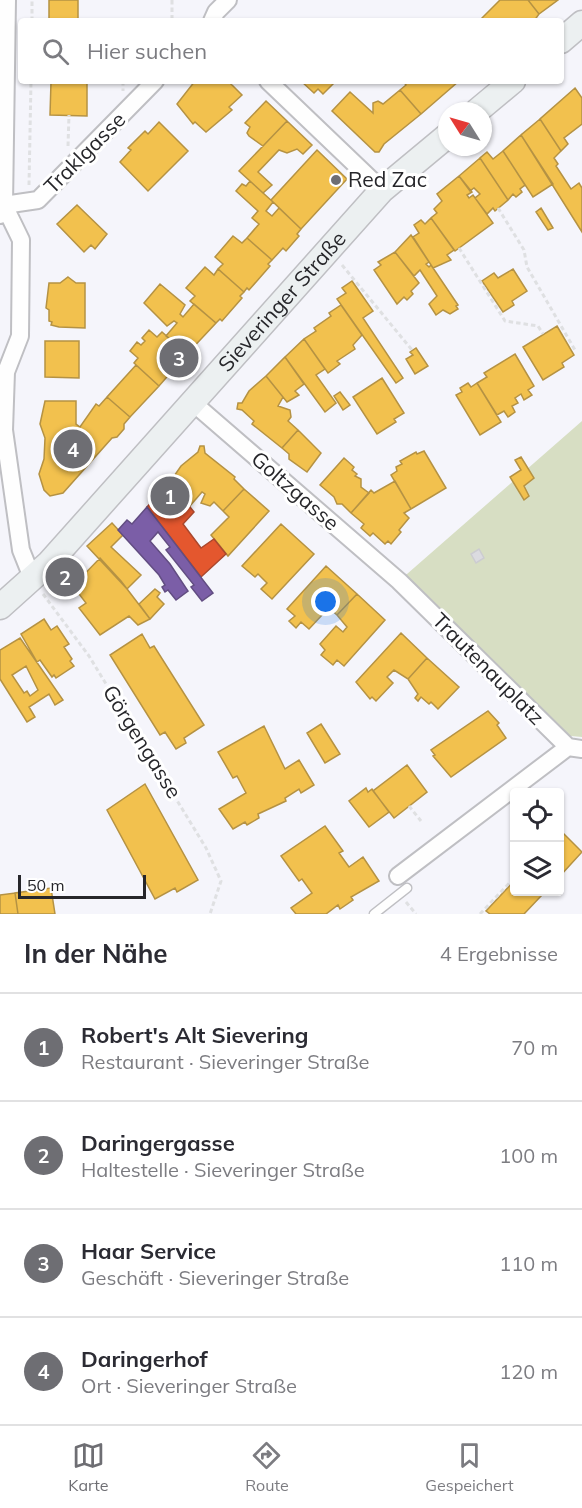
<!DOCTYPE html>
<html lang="de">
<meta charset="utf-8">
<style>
:root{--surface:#fff;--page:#f2f2f3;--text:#2b2b33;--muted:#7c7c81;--line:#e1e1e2;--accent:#6e6e73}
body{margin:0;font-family:Mulish,sans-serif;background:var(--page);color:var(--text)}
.controls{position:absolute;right:18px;bottom:18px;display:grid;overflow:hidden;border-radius:6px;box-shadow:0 2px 4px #0004}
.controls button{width:54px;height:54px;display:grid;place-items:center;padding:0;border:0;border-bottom:2px solid var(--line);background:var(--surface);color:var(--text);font:30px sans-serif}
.compass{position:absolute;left:438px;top:102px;width:54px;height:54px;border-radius:50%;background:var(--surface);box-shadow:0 2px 4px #0004;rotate:307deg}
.scale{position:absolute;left:18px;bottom:15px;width:128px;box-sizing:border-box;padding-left:6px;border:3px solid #26262a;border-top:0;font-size:16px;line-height:21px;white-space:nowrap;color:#26262a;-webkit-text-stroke:4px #fff;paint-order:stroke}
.you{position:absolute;left:326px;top:602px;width:21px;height:21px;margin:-15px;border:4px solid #fff;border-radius:50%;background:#1a73e8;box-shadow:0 0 0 9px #1a73e833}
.badge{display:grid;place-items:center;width:39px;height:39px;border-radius:50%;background:var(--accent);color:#fff;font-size:20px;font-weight:700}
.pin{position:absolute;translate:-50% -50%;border:3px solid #fff;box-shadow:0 2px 6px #0006}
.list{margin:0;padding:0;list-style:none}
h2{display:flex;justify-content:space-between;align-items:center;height:78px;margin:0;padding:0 24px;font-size:26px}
h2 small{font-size:20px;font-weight:400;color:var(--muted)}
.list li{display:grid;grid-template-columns:39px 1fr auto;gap:18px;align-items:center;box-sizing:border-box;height:108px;padding:0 24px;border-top:2px solid var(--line)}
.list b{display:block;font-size:22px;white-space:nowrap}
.list p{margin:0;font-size:20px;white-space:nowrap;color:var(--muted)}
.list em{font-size:20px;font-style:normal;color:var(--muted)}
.icon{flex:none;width:33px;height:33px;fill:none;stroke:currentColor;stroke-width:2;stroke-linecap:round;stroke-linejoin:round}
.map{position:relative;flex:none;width:582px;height:914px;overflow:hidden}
.search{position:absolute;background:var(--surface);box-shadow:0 2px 4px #0004;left:18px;right:18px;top:18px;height:66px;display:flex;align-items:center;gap:15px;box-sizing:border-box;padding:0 21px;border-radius:6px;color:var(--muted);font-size:22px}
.sheet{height:510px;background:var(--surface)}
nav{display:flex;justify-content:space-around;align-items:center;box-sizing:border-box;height:84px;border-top:2px solid var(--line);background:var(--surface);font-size:16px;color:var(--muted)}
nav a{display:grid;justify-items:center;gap:3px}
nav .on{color:var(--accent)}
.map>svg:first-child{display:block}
.green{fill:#d7dec3}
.homes{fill:#f2c14e;stroke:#b59243;stroke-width:1.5;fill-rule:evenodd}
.shops{fill:#e4572e;stroke:#ab482d;stroke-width:1.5}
.offices{fill:#7b5ea7;stroke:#624d82;stroke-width:1.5}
.building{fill:#dbdbe0;stroke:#ccccd0;stroke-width:1.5}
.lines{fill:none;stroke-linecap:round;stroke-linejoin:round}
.service-casing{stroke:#bfbfc3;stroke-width:11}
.minor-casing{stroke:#bfbfc3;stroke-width:20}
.secondary-casing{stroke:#bfbfc3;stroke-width:27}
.path{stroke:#dfe0e2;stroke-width:3;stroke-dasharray:4.5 3;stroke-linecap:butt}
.service{stroke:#fefefe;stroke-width:8}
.minor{stroke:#fefefe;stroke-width:16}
.secondary{stroke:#ecf0f1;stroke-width:24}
.poi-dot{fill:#6e6e73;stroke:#fff;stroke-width:2}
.labels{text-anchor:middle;stroke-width:6;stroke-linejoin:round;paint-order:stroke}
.street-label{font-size:21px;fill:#26262a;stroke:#fff}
.poi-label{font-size:21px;fill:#26262a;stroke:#fff;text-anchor:start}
</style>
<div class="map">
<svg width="582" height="914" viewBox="0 0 582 914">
<rect width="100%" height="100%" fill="#f5f5fb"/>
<path class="green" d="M582,421V737L571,736L564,743L399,581Z"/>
<path class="homes" d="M49,0H78V21H49Z
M500,0H528L539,14L534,21H479Z
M528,0H558L539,14Z
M62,81L87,82V116L50,115L51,82Z
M195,81H234L231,84L242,95L229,107L232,110L206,132L195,122L193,124L177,104Z
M301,81H332L334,83L323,94L318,89L314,93Z
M403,81H459L421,114L400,90L406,85Z
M575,88L582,98V124L564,138L568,144L561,151L540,119Z
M400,90L421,114L384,144L379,152H375L332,111L350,92L373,113V103L378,101L383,104Z
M266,101L287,121L263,146L249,136L247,133L250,127L245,123Z
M540,119L561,151L554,158L558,164L556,166L571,189L579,183L582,188V232L521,135Z
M287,121L312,145L303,154L297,149L287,153L279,150L258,172L272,185L263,193L239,171Z
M159,122L188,151L148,191L120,162L131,150L128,148L145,131L148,134Z
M521,135L553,184L533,197L503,151Z
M317,150L347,179L301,229L271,200Z
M503,151L525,185L520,189L522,192L516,197L513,194L508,200L480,158L487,152L493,159Z
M480,158L508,200L495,211L493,208L487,214L475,198L480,194L474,188L470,191L459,176Z
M459,176L472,192L467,195L469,198L473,195L493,223L455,251L431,218L437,213L434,209L442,201L437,194Z
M250,181L273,202L266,211L272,216L279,208L301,229L297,234L299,236L286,251L283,248L272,260L247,238L259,224L252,218L258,211L236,191L242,184L246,186Z
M77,205L107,234L95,249L91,245L84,252L57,224Z
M541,208L553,228L548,230L536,212Z
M431,218L454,250L447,255L451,260L433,268L413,237L419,233L414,225L421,220L425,224Z
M411,235L429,262L426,264L429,267L431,265L458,305L456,306L458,309L450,314L443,310L436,315L429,304L437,296L420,270L414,276L395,252Z
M233,236L242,243L247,238L272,260L268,264L270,266L249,290L247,288L244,292L218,269L223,264L215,257Z
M395,252L419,283L411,291L413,294L407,300L404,297L397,304L374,270L381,265L378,262Z
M205,267L214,275L218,269L244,292L240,296L242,298L222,321L220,319L216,323L190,301L195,296L186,288Z
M513,269L527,291L512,301L514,305L503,312L482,281L494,273L498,278Z
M68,277L76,283H85V328L59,327L51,325L52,322L49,321V310L46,308L49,283H60Z
M352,281L373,311L363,318L403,378L396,383L337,299L346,293L342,288Z
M160,284L185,305L180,314L183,317L194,304L216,323L187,354L166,336L177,323L174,321L167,326L144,303Z
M341,305L362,335L353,345L355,349L337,361L340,364L328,373L304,339L316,331L314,328L331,316L329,313Z
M557,326L574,355L562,363L564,367L543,380L523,347Z
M149,330L157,337L162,332L187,354L159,386L134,363L138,358L130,351L137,342L141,345L145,341L142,338Z
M304,339L325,369L316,375L336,403L325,412L285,357Z
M45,341H79V378L45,377Z
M416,348L428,366L415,374L406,359L413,355L410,352Z
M515,354L534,386L528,390L532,395L524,400L521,394L515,398L518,403L512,406L515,412L508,417L504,411L497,415L477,383L487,377L484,373Z
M285,357L304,384L295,391L299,395L287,402L266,376Z
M136,365L159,386L130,417L107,397Z
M266,376L283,397L278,406L290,410L291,417L288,421L298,430L282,448L252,424L254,421L242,410L237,409L238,403H242L249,391Z
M382,378L404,413L394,419L396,422L377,434L353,397Z
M468,383L471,387L477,383L501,422L480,435L456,395L462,392L460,388Z
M340,392L350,405L343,410L334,396Z
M107,397L130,417L124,424V429L117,437L112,438L63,493L50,496L44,490L39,474L44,459L45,438L40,424L45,401H76V424L80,427L96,404L99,406Z
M298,430L321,453L307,472L289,459V454L282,448Z
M200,446H204L205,453L235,477L234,479L244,489L223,511L214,502L210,506L201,503L205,494L202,492L189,507L170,482L181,466L198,452Z
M424,451L446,488L411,509L391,475L397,471L396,467L402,464L400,461L416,452L417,454Z
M521,457L534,478L524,486L529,496L524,500L510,477L521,470L515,460Z
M344,458L354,467L352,470L357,474L355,476L361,479V487L369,493L351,513L342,504H337L334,497L320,485Z
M395,481L411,509L404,513L409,518L399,530L401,532L391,544L388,541L385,544L373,533L370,536L361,528L364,524L351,513L371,490L374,493Z
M244,489L269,511L228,556L211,535L229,517L223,511Z
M112,523L123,535L111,547L141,575L127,589L87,546Z
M281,524L314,554L272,599L261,589L267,583L258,574L255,577L242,566Z
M100,558L121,581L150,619L138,625L129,616L100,635L79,608L86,603L73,586Z
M326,566L357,594L337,615L321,601L316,607L323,614L309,629L301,622L296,628L289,621L295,616L287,609Z
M155,589L160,593L157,597L164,604L150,619L139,604Z
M357,594L385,620L344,666L337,660L333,665L321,655L325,650L320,644L336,626L343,632L347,627L337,615Z
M44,619L51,630L57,626L69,644L64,647L72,659L70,661L74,666L56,678L54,675L52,677L40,660L37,662L21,634Z
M401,633L427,658L408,679L394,670L387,677L393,683L376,701L372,697L370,699L356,682Z
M142,634L150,648L154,646L204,725L184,738L186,743L176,749L165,732L160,735L110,655Z
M20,638L63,700L55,705L49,694L29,707L35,717L27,722L0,679V650ZM26,666L38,690L30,696L27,691L24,693L12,675Z
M427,658L459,687L438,709L431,702L429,704L421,697L418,701L415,698L418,694L408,679Z
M488,711L499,723L497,725L506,738L451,777L433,756L435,755L431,750Z
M321,724L340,754L325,763L307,733Z
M264,726L285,769L299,760L314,785L301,793L299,789L285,798L286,801L258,814L259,818L247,825L245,822L233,829L219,809L246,793L237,776L233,778L218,752Z
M407,765L427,792L394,818L373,791Z
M145,784L198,880L177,892L175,888L155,899L107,810Z
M366,788L368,792L372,789L389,812L369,827L349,801Z
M325,826L343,851L339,853L349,867L363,857L379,881L351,897L353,900L340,909L338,905L326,914H296L291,908L312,893L302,879L299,881L281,856Z
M561,831L582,852L560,876V833Z
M514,881V892H537L541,896L524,914H490L486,911Z
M51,888L55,914H18L15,893Z
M15,893L18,914H0V895Z"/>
<path class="shops" d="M170,482L194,512L183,524L201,548L214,539L226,554L201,577L147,507Z"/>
<path class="offices" d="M147,507L213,593L202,601L191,587L194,585L166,550L170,547L158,532L150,541L170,564L188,591L176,600L168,590L165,592L162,587L165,585L159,575L118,530L127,520L132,524Z"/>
<path class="building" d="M479,549L484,558L476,563L471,554Z"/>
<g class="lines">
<g class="service-casing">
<path id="service" d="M374,914L407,888"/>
</g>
<g class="minor-casing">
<path id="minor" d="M212,21L216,12L228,0
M268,81L382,190
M4,205L21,240L20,336L6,372L4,430L21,550L33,580
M4,205L38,200L155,81
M0,215L4,205L7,0
M191,401L399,581L568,747L582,749
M398,876L568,747"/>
</g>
<g class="secondary-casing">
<g id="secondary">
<path d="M561,41L582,23"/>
<path d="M477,111L513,81"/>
<path id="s1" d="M0,607L49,563L382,190L447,136"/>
</g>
</g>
<path class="path" d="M172,0V21
M32,21V0
M123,81V91
M68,146L69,115
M29,185L31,81
M498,208L524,250L527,267L575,350
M459,248L505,321L538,326L543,334
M342,265L412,350
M43,594L89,656L206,848L221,881L210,914
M409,806L421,821
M406,902L416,914
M480,914L514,878"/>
<use href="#service" class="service"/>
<use href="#minor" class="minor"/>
<use href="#secondary" class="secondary"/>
</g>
<circle class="poi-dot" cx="336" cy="180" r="6"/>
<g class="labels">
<g class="street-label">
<text transform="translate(85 153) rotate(-45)" y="7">Traklgasse</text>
<text dy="7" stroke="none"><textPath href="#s1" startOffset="416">Sieveringer Straße</textPath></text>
<text transform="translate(295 491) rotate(41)" y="7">Goltzgasse</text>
<text transform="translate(488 669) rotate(45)" y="7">Trautenauplatz</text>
<text transform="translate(142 742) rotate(58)" y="7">Görgengasse</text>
</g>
<g class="poi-label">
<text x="348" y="187">Red Zac</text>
</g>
</g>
</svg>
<div class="controls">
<button><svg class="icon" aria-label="locate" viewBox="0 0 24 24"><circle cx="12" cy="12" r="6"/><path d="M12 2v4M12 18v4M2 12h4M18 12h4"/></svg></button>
<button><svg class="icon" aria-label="layers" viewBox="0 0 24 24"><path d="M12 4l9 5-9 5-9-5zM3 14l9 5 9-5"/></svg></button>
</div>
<svg class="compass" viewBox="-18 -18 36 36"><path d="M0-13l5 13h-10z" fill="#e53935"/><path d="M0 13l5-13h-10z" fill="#7c7c81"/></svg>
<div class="scale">50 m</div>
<div class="you"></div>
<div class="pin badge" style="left:170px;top:496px">1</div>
<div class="pin badge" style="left:65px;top:577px">2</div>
<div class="pin badge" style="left:179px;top:358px">3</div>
<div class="pin badge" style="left:73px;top:449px">4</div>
<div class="search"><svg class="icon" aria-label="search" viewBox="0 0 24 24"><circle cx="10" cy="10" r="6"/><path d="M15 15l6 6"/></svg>Hier suchen</div>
</div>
<section class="sheet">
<h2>In der Nähe<small>4 Ergebnisse</small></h2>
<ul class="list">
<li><span class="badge">1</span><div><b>Robert's Alt Sievering</b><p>Restaurant · Sieveringer Straße</p></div><em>70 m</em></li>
<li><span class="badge">2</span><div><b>Daringergasse</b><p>Haltestelle · Sieveringer Straße</p></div><em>100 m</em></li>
<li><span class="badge">3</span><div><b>Haar Service</b><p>Geschäft · Sieveringer Straße</p></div><em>110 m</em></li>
<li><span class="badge">4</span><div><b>Daringerhof</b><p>Ort · Sieveringer Straße</p></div><em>120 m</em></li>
</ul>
</section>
<nav>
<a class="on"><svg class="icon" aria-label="map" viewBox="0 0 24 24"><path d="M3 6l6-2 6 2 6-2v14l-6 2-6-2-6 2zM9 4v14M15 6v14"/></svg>Karte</a>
<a><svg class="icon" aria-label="directions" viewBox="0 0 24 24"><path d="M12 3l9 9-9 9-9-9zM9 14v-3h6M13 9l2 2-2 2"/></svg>Route</a>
<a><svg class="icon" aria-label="saved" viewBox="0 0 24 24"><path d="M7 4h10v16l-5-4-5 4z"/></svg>Gespeichert</a>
</nav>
